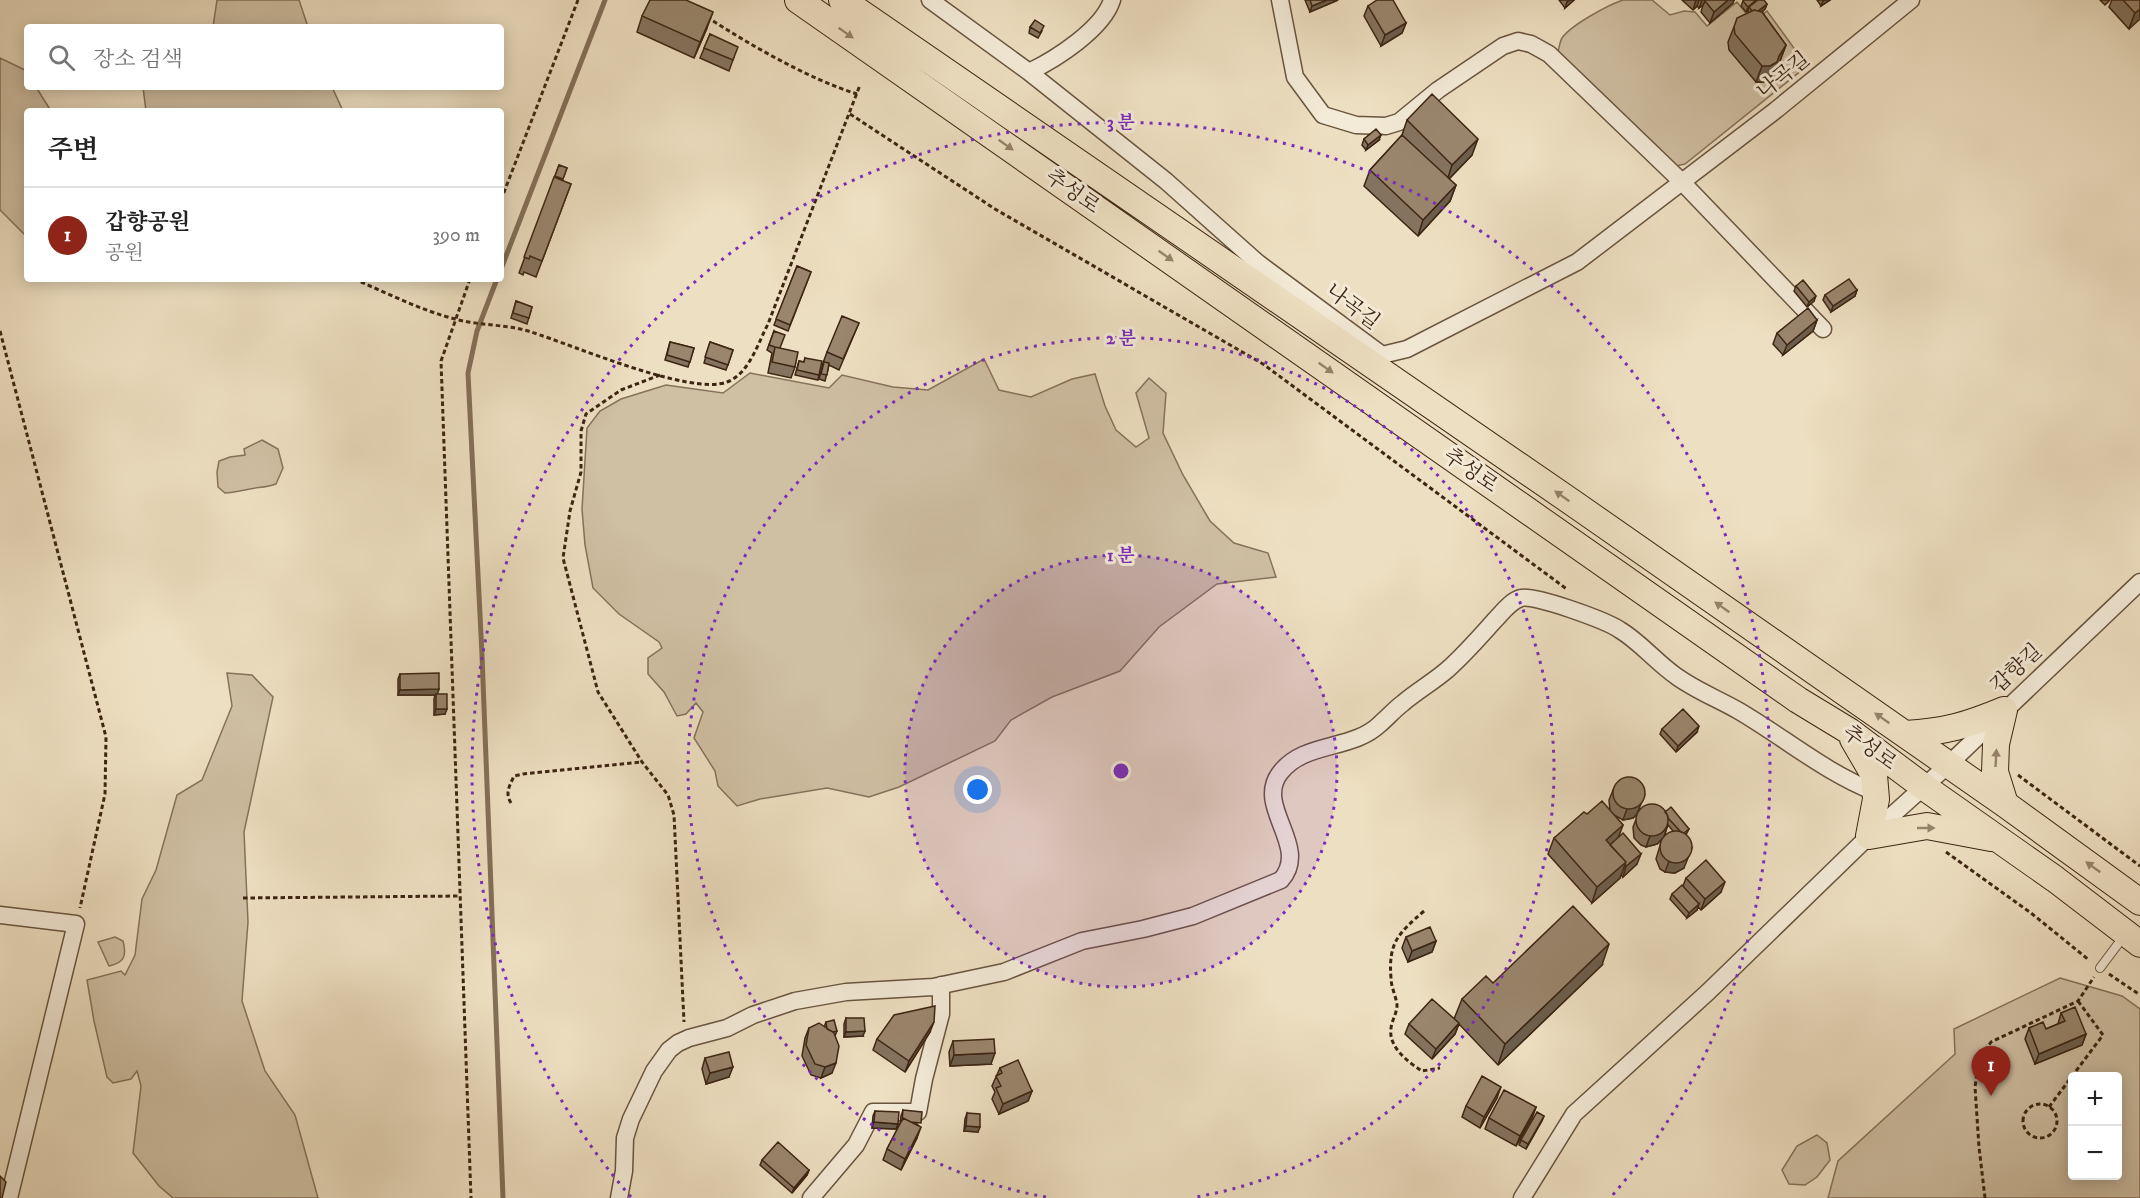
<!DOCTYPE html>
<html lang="ko">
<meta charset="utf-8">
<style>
:root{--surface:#fff;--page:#f2f2f2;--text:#222;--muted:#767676;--line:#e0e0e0;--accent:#8f2418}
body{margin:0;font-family:"IM FELL DW Pica","Noto Serif KR",serif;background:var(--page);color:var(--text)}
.controls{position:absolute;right:18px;bottom:18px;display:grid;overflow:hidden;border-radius:6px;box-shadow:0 3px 15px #0003}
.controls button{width:54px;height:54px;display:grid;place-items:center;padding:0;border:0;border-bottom:2px solid var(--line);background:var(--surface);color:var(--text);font:30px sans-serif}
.you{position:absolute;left:978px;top:790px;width:21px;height:21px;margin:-15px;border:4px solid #fff;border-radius:50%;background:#1a73e8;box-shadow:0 0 0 9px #1a73e833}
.badge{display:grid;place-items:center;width:39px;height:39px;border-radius:50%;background:var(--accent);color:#fff;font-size:20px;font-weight:700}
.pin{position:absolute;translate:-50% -50px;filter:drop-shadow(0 2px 3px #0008)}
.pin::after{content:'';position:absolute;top:32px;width:21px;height:18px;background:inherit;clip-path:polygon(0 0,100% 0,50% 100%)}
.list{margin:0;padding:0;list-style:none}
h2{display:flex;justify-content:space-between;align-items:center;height:78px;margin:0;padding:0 24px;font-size:26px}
h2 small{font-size:20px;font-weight:400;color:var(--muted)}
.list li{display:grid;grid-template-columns:39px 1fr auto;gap:18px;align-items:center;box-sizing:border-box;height:96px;padding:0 24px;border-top:2px solid var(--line)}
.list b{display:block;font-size:22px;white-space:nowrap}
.list p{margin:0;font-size:20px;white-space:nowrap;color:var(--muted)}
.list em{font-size:20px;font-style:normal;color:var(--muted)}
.icon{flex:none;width:33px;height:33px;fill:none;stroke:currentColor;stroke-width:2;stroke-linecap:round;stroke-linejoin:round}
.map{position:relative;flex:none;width:2140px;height:1198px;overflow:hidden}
.search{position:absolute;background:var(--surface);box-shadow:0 3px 15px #0003;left:24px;top:24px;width:480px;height:66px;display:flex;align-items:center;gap:15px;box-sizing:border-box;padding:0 21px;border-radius:6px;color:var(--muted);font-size:22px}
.panel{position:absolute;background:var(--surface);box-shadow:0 3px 15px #0003;left:24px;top:108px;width:480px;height:174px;border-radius:6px}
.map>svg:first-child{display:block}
.green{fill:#cfbfa3;stroke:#86725b;stroke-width:1.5;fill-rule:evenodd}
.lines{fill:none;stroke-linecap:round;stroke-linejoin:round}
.stream{stroke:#836f58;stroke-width:5}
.service-casing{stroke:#69543e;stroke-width:10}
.minor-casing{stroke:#69543e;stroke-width:19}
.primary-casing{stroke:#3d2513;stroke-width:28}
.path{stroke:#3d2513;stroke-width:3;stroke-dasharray:4.5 3;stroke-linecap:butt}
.service{stroke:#f3ead7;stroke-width:8}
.minor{stroke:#f3ead7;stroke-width:16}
.primary{stroke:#eddfc1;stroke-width:26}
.wall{fill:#84735e;stroke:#3d2513;stroke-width:1.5;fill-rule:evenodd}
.shaded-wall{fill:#6b5e4c;stroke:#3d2513;stroke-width:1.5}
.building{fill:#99866d;stroke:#3d2513;stroke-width:1.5}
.oneway{fill:#95826a}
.ring{fill:none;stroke:#7b2cbf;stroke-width:3;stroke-dasharray:3 6}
.labels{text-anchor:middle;stroke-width:6;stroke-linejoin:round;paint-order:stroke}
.street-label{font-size:21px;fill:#3d2513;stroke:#f3ead7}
.centre{fill:#7b2cbf;stroke:#f3ead7;stroke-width:3}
.ring-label{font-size:18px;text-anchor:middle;font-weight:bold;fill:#7b2cbf;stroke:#f3ead7;stroke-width:6;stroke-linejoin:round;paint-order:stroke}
</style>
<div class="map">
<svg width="2140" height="1198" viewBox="0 0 2140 1198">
<rect width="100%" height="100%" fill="#eddfc1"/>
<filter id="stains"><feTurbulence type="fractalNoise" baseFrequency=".00333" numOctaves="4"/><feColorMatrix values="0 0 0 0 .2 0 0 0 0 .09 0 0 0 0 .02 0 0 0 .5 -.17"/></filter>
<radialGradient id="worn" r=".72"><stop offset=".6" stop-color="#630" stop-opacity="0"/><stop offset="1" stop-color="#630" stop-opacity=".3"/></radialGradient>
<path class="green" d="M217,0H299L308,27H213Z
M1623,0H1652L1670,15L1684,11L1695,12L1707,26L1737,2L1753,22L1767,11L1807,66L1685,164L1676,166L1558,52C1559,48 1560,41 1562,38C1571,25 1608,5 1623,0Z
M0,58L27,71V87H36L51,111H27V237L0,210Z
M143,87H332L343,111H146Z
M984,359L999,390L1031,397L1072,379L1095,374L1105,406L1116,430L1136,447L1149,438L1136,393L1149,378L1166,393L1163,433L1183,475L1210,521L1234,543L1268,553L1276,577L1217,584L1159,627L1120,671L1052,697L1011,720L995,741L899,787L869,797L827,788L760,799L737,806L718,786L715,771L694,738L703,712L696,703L686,714L677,716L664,692L648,674V658L662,648L659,642L619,614L593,588L585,545L582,509L587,428L600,411L621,399L666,385L723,393L750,373L829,388L842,375L893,387L928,390Z
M262,440L278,449L283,468L276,484C266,488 256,487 245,490C238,491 233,493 225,493L218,487L217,472L219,461L230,457L245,455L244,449Z
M227,673L252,675L273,697L244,832L248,922L242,1001L265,1071L295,1115L318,1198H173L159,1186L133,1153L141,1086L137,1071L131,1079L113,1083L107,1077L94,1021L87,980L121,971L125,975L135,955L142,899L156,870L177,795L202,780L232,706Z
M115,937L123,941C127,956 124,963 109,966L98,942Z
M2060,978L2122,996L2140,1009V1198H1828L1838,1161L1955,1054L1954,1029ZM2072,1076H2118V1176H2072Z
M1817,1135L1827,1143L1830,1160L1817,1177L1805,1185L1789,1184L1782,1170L1797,1146Z"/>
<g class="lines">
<path class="stream" d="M501,269L605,0
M497,279L477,331L468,373L482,655L503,1198"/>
<g class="service-casing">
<path id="service" d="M2100,968L2124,936"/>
</g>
<g class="minor-casing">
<path id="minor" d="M930,0L1029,72L1166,181L1258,263L1382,355L1407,349L1577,262L1776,110L1911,0
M1280,0L1295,77L1323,115L1356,125L1386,126L1399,122L1438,90L1503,46L1518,41L1531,44L1549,54L1682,182L1823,329
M1029,72C1056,59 1103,29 1112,0
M0,915L76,924L9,1198
M619,1198L624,1171L625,1138L631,1119L654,1071L669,1050L678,1043L689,1038L727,1028L753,1015L795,1001L846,992L933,987L1004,972L1082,941L1143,929L1193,916L1281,880C1311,846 1254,807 1280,773C1304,741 1352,751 1380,724C1388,717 1395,709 1403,703C1417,691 1433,682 1447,670C1464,655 1479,638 1494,621C1502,613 1510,601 1521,598C1534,594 1607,621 1620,630C1640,642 1656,662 1676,676C1695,690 1718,699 1739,711C1785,738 1826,773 1875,792
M811,1198L856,1145L873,1112H918L924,1079L941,1014V985
M1522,1198L1574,1114L1708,992L1869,836L1948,765L2140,582"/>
</g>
<g class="primary-casing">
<path id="primary" d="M798,0L1798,700L1849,731L1924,787L2055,879L2140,944
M842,0L1573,503L2005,804L2140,902
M2004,710L1996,744L1995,772L2005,804
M1905,734C1945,732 1968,725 2004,710
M1853,739L1874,775L1876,799L1869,836L1927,826L1991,838"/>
</g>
<path class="path" d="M707,17C750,45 809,79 857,94
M850,114L995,209L1263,364L1568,590
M501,200L578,0
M354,279C387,293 420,310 455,319C480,326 507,324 531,332C573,345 690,396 727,382C749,374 758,343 768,324L860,85
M470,279L441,361L471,1198
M0,331L106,737L105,794L80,908
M660,375L621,390L586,414L581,431V472L570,511L563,558L598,692L642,762L668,795L674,815L684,1022
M2018,775L2140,866
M511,803C505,793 509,787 514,776L523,774L642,762
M1946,852L2031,913L2089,960
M243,898L460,896
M1424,911C1399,933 1388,942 1391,978C1391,987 1396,996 1397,1005C1397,1013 1392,1020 1391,1028C1388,1047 1408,1062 1422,1071L1440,1068
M2109,974L2140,995
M2023 1121a17 17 0 1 1 34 0a17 17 0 1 1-34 0Z
M2049,1107L2103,1035L2078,1001
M1985,1198L1979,1147L1975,1087L1979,1059L1991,1042L2078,1001L2094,977"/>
<use href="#service" class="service"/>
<use href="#minor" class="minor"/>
<use href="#primary" class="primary"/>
</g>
<path class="wall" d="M1305,0H1338L1310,12Z
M1559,0H1574L1565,8Z
M1682,0H1734L1733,3L1710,23L1701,12L1703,5L1699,8L1697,6L1693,10Z
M1817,0H1830L1821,6Z
M2100,0H2110L2105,5Z
M2112,0H2140L2129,29L2109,7Z
M1743,1L1767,4L1765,9L1762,12L1786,45L1780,61L1774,69L1771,77L1764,82H1756L1729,50L1728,42L1734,27L1748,13V10L1746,12L1741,6Z
M1368,6L1406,23L1402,33L1381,46L1364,16Z
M642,16L707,28L694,58L637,32Z
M1030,27L1042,31L1038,38L1029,33Z
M710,34L734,57L729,71L700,58Z
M1407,120L1472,155L1449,179L1456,185L1450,201L1418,236L1364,186L1370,170L1402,135Z
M1364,139L1379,140L1366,150L1362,145Z
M559,165L567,168L562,181L571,184L536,277L524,272L523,275L519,273Z
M797,266L811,272L788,331L774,325Z
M1796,286L1814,301L1807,307L1794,291Z
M1857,290L1855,296L1831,312L1823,300L1825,295Z
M516,301L532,307L527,324L511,318Z
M1817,320L1813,331L1783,355L1773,344L1777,333Z
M859,323L839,370L829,365L825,381L819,379L823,363L827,352Z
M774,331L780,348L795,367L791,378L768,373L772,353L767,350Z
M670,342L694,348L688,367L665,360Z
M710,342L733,350L726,370L704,363Z
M805,358L819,375L818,380L795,375L799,361L804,362Z
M400,674L439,689L437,694L445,714L434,715V699L435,695H398V679Z
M1662,729L1697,732L1676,752L1660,734Z
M1613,790L1637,814L1633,818L1623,820L1614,815L1623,825L1618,837L1637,864L1623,877L1621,875L1620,878L1592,903L1548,854L1554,838L1587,814L1610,811L1609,800Z
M1665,812L1689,829L1686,835L1684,868L1675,873L1665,872L1660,869L1656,859L1662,839L1657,844L1646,847L1641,845L1634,838L1633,827L1637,817ZM1668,825L1673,831L1664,837Z
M1686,878L1721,892L1701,910L1698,907L1697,910L1687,918L1670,899L1672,894L1683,886Z
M1406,937L1436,941L1432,952L1408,962L1402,948Z
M1602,965L1498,1065L1459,1024L1455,1034L1432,1059L1405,1034L1409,1024L1454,1019L1462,999L1493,983Z
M2061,1013L2086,1034L2082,1045L2035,1064L2025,1039L2029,1028L2046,1029L2058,1024Z
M846,1018L863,1036L844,1037V1024Z
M826,1022L837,1031L835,1036L832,1073L821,1078L811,1075L802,1056L805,1038L809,1028L824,1027Z
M930,1032L905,1072L873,1050L877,1039Z
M953,1041L991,1064L950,1066L949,1052Z
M705,1058L729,1077L706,1084L702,1069Z
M1000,1068L1032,1091L1028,1101L999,1114L992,1099L995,1092L992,1086Z
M1497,1098L1480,1128L1462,1117L1466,1106Z
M1536,1107L1532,1118L1516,1146L1485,1129L1489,1118Z
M903,1110L919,1126L917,1138L901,1170L883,1160L887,1149L900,1124L901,1116Z
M875,1111L898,1124L896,1129L872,1128L873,1116Z
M967,1113L978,1132L964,1131L965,1119Z
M1544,1116L1526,1149L1519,1145L1521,1140Z
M762,1160L809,1170L807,1175L792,1193L760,1165Z"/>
<path class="shaded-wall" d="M1327,0H1338L1310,12L1312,6Z
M1570,0H1574L1565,8L1567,2Z
M1696,0H1699L1697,6L1693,10Z
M1702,0H1706L1703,5L1699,8Z
M1728,0H1734L1733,3L1710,23L1714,12Z
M1756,0H1760L1749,7L1748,10L1746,12L1748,7Z
M1824,0H1830L1821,6L1823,1Z
M1767,4L1765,9L1753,19L1755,14Z
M2140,9V19L2129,29L2135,13Z
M713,12L707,28L694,58L700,42Z
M1406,23L1402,33L1381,46L1385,35Z
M1786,45L1780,61L1774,69L1771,77L1764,82H1756L1762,66L1779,56Z
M1381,135L1379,140L1366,150L1368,145Z
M1478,139L1472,155L1447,181L1452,165Z
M1456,185L1450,201L1418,236L1423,220Z
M1857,290L1855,296L1831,312L1833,306Z
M1816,296L1814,301L1807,307L1809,302Z
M1817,320L1813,331L1783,355L1787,345Z
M439,689L437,695H398L400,690Z
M436,709H447L445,714L434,715Z
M1699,726L1697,732L1676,752L1678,746Z
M1645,794L1637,814L1633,818L1623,820L1627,809Z
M1623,825L1617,841L1610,847L1606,840Z
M1667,826L1664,837L1657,844L1646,847L1650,836Z
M1692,848L1684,868L1675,873L1665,872L1669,861Z
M1641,854L1637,864L1623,877L1626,866Z
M1626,862L1620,878L1592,903L1597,887Z
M1725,882L1721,892L1701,910L1705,899Z
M1699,904L1697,910L1687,918L1689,913Z
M1436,941L1432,952L1408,962L1412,951Z
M1609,944L1602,965L1498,1065L1505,1044Z
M934,1022L930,1032L905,1072L909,1061Z
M1459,1023L1455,1034L1432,1059L1436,1049Z
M865,1031L863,1036L844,1037L846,1032Z
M2086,1034L2082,1045L2035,1064L2039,1054Z
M995,1053L991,1064L950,1066L954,1055Z
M836,1063L832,1073L821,1078L825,1067Z
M733,1067L729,1077L706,1084L710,1073Z
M1501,1087L1497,1098L1480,1128L1484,1117Z
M1032,1091L1028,1101L999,1114L1003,1104Z
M1536,1107L1532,1118L1516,1146L1520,1136Z
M1544,1116L1542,1121L1526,1149L1528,1144Z
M874,1122L898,1124L896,1129L872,1128Z
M966,1126L980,1127L978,1132L964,1131Z
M921,1127L917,1138L901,1170L905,1159Z
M809,1170L807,1175L792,1193L794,1188Z"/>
<path class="building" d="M650,0H686L713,12L700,42L642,16Z
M1310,0H1327L1312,6Z
M1377,0H1393L1406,23L1385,35L1368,6Z
M1706,0H1728L1714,12L1705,1Z
M1744,0H1756L1748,7L1743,1Z
M1758,0H1764L1767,4L1758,11L1754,10L1752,11L1749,7Z
M2123,0H2140V9L2135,13Z
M1754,10L1762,12L1786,45L1779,56L1777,62L1770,66H1762L1735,34L1734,27L1737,18Z
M1035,20L1044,26L1040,33L1030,27Z
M710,34L738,47L733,60L704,48Z
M1432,94L1478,139L1452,165L1407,120Z
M1376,129L1381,135L1368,145L1364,139Z
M1402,135L1456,185L1423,220L1370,170Z
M559,165L567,168L563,179L555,176Z
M554,177L571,184L542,261L530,256L529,259L524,257Z
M797,266L811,272L790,325L776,319Z
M1849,279L1857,290L1833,306L1825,295Z
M1803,280L1816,296L1809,302L1796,286Z
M516,301L532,307L529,318L513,313Z
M1808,308L1817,320L1787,345L1777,333Z
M842,316L859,323L843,359L827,352Z
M774,331L785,335L780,348L775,347L769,345Z
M670,342L694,348L690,362L667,355Z
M710,342L733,350L728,365L705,357Z
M775,347L798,352L795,367L772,362Z
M805,358L822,361L819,375L797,370L799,361L804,362Z
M824,362L829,363L827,375L821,374Z
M439,673V689L400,690V674Z
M436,694H447V709H436Z
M1683,709L1699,726L1678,746L1662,729Z
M1613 793a16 16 0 1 1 32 0a16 16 0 1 1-32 0Z
M1602,801L1623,825L1606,840L1626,862L1597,887L1554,838L1584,812L1587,814Z
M1636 820a16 16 0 1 1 32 0a16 16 0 1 1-32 0Z
M1671,807L1689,829L1684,833L1681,832L1668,818V816L1665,812Z
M1660 847a16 16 0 1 1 32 0a16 16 0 1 1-32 0Z
M1623,833L1641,854L1626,866L1625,864L1626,862L1610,845Z
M1706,860L1725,882L1705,899L1686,878Z
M1682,885L1699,904L1689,913L1672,894Z
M1573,906L1609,944L1505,1044L1462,999L1486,976L1493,983Z
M1430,927L1436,941L1412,951L1406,937Z
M1432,999L1459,1023L1436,1049L1409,1024Z
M935,1006L934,1022L909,1061L877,1039L894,1015Z
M2075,1007L2086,1034L2039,1054L2029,1028L2043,1022L2046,1029L2065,1021L2061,1013Z
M846,1018H864L865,1031L846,1032Z
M834,1020L837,1031L833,1032L827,1029L826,1022Z
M819,1023L834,1033L839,1046L836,1063L825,1067L815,1064L806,1045L809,1028Z
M994,1039L995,1053L954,1055L953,1041Z
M729,1052L733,1067L710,1073L705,1058Z
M1018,1060L1032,1091L1003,1104L996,1088L1001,1086L996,1076L1002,1073L1000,1068Z
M1482,1076L1501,1087L1484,1117L1466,1106Z
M1504,1090L1536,1107L1520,1136L1489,1118Z
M903,1110L922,1112L921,1123L911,1122L903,1118L902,1121Z
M875,1111L899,1112L898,1124L874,1122Z
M1537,1112L1544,1116L1528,1144L1521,1140Z
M967,1113L980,1114V1127L966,1126Z
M903,1118L921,1127L905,1159L887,1149Z
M778,1142L809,1170L794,1188L762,1160Z
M0,1176L6,1182L2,1198H0Z"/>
<defs><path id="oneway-solid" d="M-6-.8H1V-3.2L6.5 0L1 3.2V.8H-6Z" transform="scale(1.5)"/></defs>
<g class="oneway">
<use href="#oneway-solid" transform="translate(846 33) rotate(35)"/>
<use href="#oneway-solid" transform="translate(1006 145) rotate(35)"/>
<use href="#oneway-solid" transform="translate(1166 256) rotate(35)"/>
<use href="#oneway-solid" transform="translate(1326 368) rotate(35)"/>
<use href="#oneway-solid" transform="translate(1562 496) rotate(-145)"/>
<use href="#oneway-solid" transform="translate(1722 607) rotate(-145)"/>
<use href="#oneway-solid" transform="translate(1882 718) rotate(-145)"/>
<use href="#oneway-solid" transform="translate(1996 758) rotate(-87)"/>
<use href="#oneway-solid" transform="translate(1926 828)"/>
<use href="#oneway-solid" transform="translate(2093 867) rotate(-144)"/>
</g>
<circle cx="1121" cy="771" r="216" fill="#7b2cbf" fill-opacity=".12"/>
<g class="ring">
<circle cx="1121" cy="771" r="216"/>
<path d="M1046 1197A433 433 0 1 1 1196 1197"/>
<path d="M631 1197A649 649 0 1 1 1611 1197"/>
</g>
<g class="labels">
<g class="street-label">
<text transform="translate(1783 75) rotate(-39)" y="7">나곡길</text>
<text transform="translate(1073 191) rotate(35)" y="7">추성로</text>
<text transform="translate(1353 306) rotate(37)" y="7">나곡길</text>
<text transform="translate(1471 470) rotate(35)" y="7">추성로</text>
<text transform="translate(2016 668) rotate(-43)" y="7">갑향길</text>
<text transform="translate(1870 747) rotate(36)" y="7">추성로</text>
</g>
</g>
<circle cx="1121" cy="771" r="9" class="centre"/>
<g class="ring-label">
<text x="1121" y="128">3 분</text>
<text x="1121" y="344">2 분</text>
<text x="1121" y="561">1 분</text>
</g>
<rect width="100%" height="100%" filter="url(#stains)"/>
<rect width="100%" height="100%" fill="url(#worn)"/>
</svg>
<div class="controls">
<button>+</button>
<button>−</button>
</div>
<div class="you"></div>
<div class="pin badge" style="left:1991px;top:1096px">1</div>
<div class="search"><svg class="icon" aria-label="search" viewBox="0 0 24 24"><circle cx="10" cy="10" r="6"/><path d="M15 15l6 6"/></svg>장소 검색</div>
<section class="panel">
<h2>주변<small></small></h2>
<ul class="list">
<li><span class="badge">1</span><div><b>갑향공원</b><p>공원</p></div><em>390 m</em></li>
</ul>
</section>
</div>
